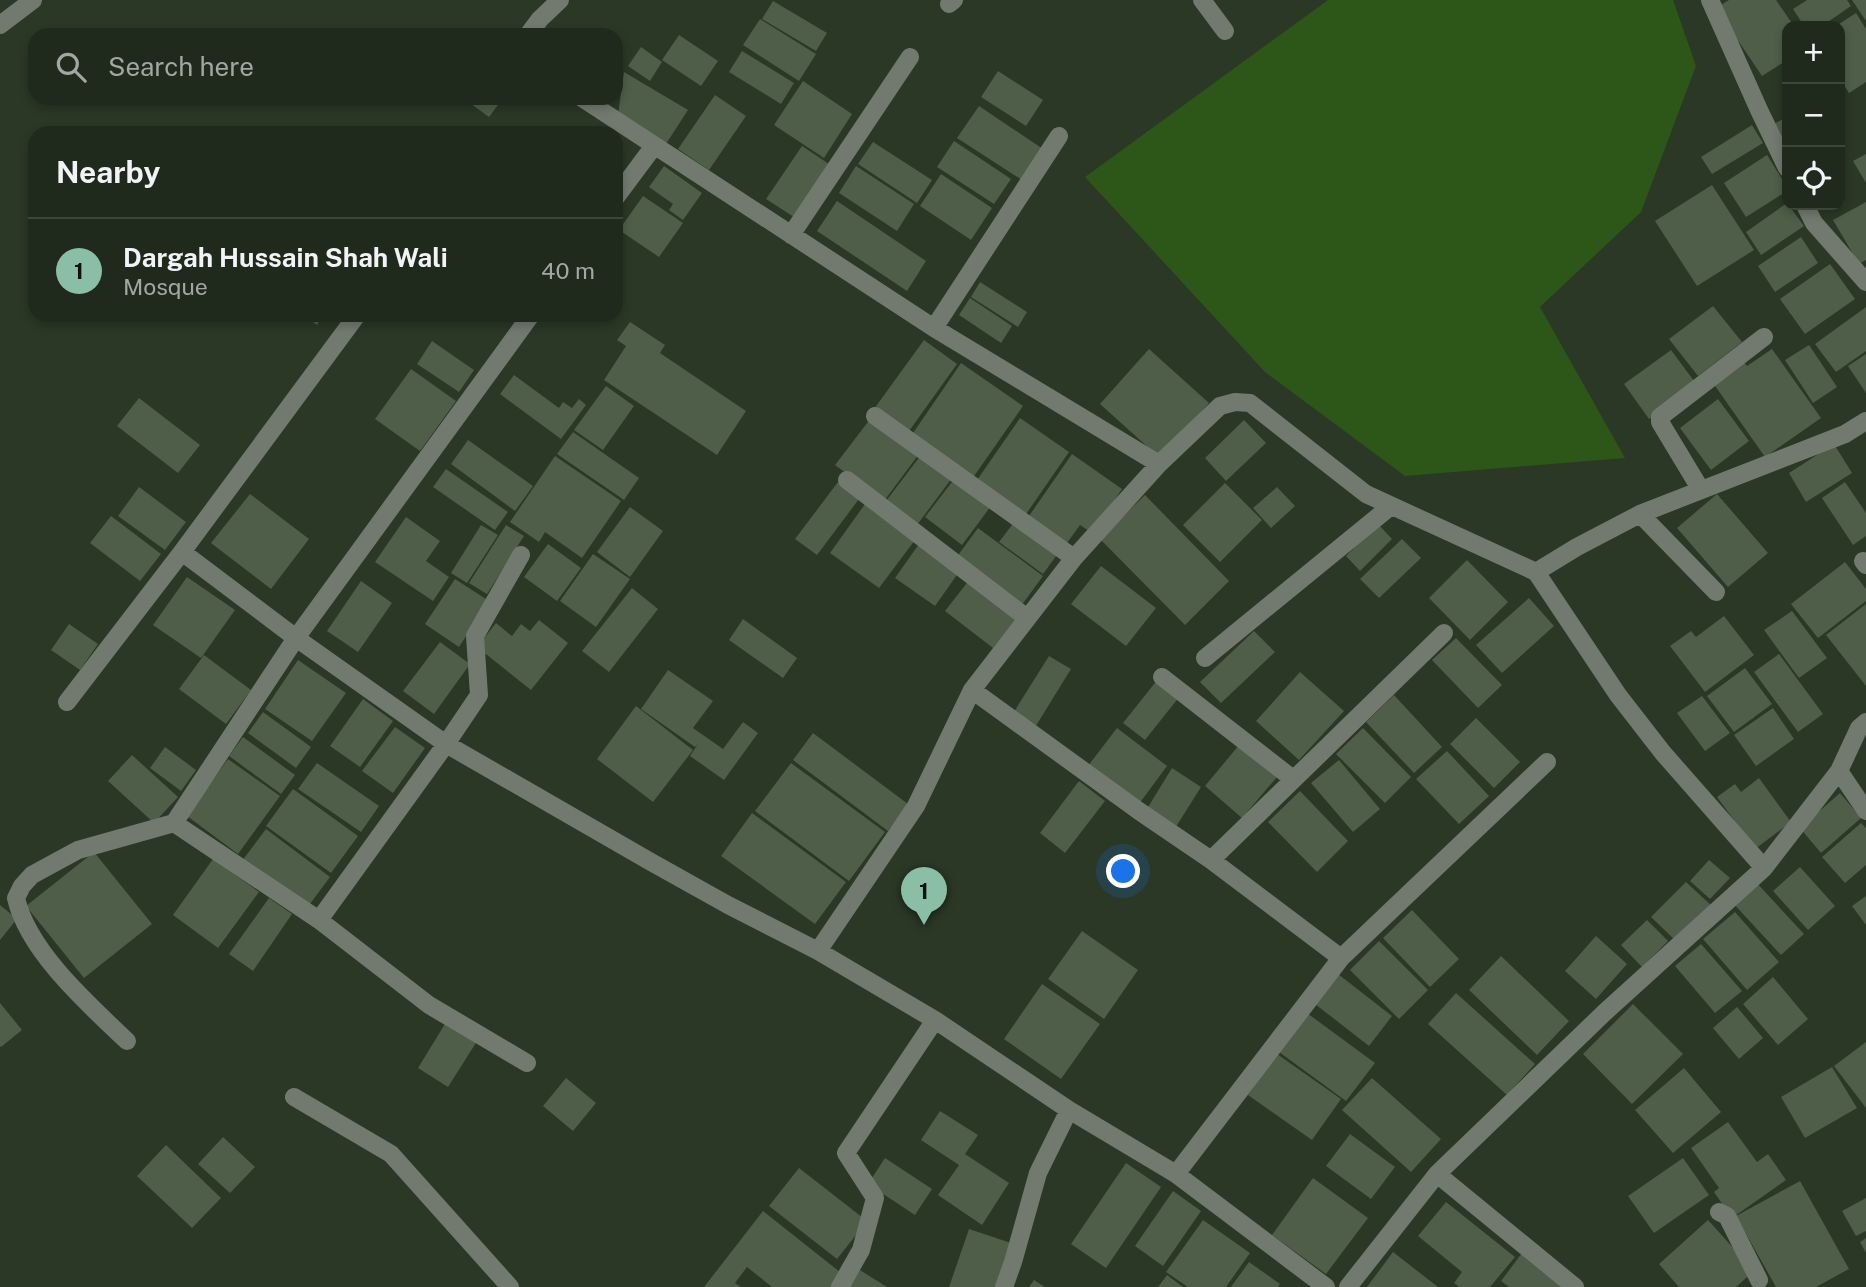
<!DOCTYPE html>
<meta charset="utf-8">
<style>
:root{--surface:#202a1c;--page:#283225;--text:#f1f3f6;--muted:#a2a7a3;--line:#3d463b;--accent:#8abfa5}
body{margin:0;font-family:"Public Sans",sans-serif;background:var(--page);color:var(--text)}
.controls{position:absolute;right:21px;top:21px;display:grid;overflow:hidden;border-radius:14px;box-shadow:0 4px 10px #0003}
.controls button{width:63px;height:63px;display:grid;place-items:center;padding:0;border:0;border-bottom:2px solid var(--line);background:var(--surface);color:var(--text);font:35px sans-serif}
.you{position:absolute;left:1124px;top:872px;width:24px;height:24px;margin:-18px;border:5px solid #fff;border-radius:50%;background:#1a73e8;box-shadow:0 0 0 10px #1a73e833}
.badge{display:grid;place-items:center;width:46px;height:46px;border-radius:50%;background:var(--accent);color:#111;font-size:23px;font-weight:700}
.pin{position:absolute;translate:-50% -58px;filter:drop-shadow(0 2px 4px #0008)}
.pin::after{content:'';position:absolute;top:37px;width:24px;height:21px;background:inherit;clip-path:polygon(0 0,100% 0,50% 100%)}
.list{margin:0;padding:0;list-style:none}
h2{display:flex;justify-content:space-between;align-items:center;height:91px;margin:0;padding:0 28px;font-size:30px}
h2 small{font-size:23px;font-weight:400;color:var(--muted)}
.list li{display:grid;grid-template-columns:46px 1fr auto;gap:21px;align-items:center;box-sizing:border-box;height:105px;padding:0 28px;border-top:2px solid var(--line)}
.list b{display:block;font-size:26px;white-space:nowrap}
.list p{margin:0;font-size:23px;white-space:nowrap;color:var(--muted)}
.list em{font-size:23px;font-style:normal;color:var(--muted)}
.icon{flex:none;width:38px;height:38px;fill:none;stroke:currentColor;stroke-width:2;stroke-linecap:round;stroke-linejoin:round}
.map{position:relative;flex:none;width:1866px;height:1287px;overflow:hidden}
.search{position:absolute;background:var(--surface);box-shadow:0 4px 10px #0003;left:28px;top:28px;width:595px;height:77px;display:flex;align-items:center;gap:18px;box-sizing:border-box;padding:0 24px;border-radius:21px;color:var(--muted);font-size:26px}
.panel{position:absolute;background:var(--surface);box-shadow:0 4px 10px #0003;left:28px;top:126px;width:595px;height:196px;border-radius:21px}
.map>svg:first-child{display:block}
.green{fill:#2c5718}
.building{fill:#4e5e49}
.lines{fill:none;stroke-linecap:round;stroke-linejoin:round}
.minor{stroke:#727a70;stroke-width:18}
</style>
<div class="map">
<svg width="1866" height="1287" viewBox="0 0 1866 1287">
<rect width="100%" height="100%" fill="#2a3825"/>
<path class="green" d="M1328,0H1673L1696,66L1641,212L1540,307L1625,458L1405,476L1265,372L1085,177Z"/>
<path class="building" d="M1729,0H1776L1794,26H1787V60L1762,76L1716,8Z
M1807,0H1847L1851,6L1822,26H1804L1793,9Z
M1852,0H1866V21Z
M773,1L827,33L816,51L762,19Z
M1856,13L1866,29V82L1849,93L1840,79V26H1836Z
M760,19L816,54L799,81L743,45Z
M679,35L718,61L701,86L662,60Z
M641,47L662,62L650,81L628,66Z
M742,51L794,83L781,104L729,72Z
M998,71L1043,100L1026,126L981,97Z
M624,72L688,110L666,144L618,115Z
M803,81L852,114L824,158L774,125Z
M715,95L746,116L709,170L678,149Z
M463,98H503L489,117Z
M979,106L1043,149L1022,180L957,138Z
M1787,117V154L1772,125Z
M1752,125L1763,143L1712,174L1701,157Z
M954,141L1011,179L994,204L937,167Z
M873,142L932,180L917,203L858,164Z
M802,146L832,166L797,219L766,199Z
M1866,154V183L1853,161Z
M1767,155L1787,187V191L1746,217L1724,183Z
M664,166L702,193L683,220L669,210L673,204L649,187Z
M856,166L914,204L897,231L839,193Z
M941,174L992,208L971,240L920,206Z
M1712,185L1754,250L1697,286L1655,221Z
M643,196L683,223L659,257L619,230Z
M837,201L926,261L907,291L817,231Z
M1866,202V260L1859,264L1833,220Z
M1787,203L1804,226L1761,255L1746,232Z
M1801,237L1818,263L1775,292L1758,266Z
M1830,264L1855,299L1805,334L1780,299Z
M980,282L1027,312L1018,327L971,297Z
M970,298L1012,326L1001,343L959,315Z
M1713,306L1742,342L1698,376L1669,339Z
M1866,307V351L1836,372L1815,344Z
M303,315H324L317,325Z
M630,322L665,345L660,353L746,411L717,455L604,380L626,346L617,340Z
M924,340L957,364L907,434L874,409Z
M432,341L474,370L459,392L417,364Z
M1809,345L1837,387L1813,403L1785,360Z
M1149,349L1209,403L1160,458L1100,404Z
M1772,349L1821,418L1765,457L1713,383L1744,362L1747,366Z
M1671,350L1697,385L1649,419L1624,384Z
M1866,354V393L1848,366Z
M961,363L1023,406L972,479L911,436Z
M411,369L456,401L420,451L375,419Z
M514,375L559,408L563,402L572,408L579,399L586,405L561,439L500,394Z
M606,386L634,406L603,450L574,430Z
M139,398L200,445L178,473L117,426Z
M1718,399L1749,441L1711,470L1680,428Z
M871,418L919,454L884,501L835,465Z
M1020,418L1069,452L1024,517L975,483Z
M1244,420L1266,443L1226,481L1205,458Z
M573,432L639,478L624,500L557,454Z
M468,440L533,486L515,511L451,464Z
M1834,444L1852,473L1806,502L1789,473Z
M1072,454L1122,489L1092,533L1080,525L1067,543L1029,516Z
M921,455L952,478L917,525L886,501Z
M555,456L621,501L582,558L545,532L539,542L510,522Z
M446,469L508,512L495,530L433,487Z
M955,478L991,506L962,545L925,517Z
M838,482L859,499L817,555L795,539Z
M1845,482L1866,513V536L1853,545L1822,498Z
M1225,483L1262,520L1220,562L1183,525Z
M139,487L186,522L165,550L118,516Z
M1277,487L1295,506L1271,528L1253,508Z
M250,494L309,539L271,589L211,543Z
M1717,494L1768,553L1728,587L1677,528Z
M1145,495L1229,581L1185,625L1100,539Z
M865,504L915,540L879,588L830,553Z
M630,507L663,531L630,577L597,552Z
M111,516L161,554L140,581L90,543Z
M406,517L440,541L426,561L449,577L433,601L375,562Z
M1015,521L1059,552L1043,574L999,542Z
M1378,524L1392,539L1360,571L1346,556Z
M481,525L498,535L467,583L451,573Z
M506,525L524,536L487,594L469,583Z
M978,528L1043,576L1021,606L956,558Z
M1402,539L1421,558L1379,598L1360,579Z
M548,544L581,568L557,601L524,577Z
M919,544L959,572L935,606L895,578Z
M593,554L630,579L596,627L560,601Z
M1467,560L1508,602L1470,640L1429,598Z
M1845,562L1866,589V601L1818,638L1791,604Z
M1101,566L1156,608L1126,646L1071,604Z
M187,577L235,610L201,658L153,625Z
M455,579L489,601L459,647L425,624Z
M970,579L1018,617L993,648L945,611Z
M361,581L392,603L358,652L327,631Z
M632,588L658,609L609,672L582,651Z
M1529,598L1554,626L1502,673L1476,645Z
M1866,604V686L1826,635Z
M1792,611L1827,658L1799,678L1764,630Z
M1724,616L1754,655L1705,692L1670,646L1691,631L1696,637Z
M743,619L797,658L783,678L729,640Z
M539,620L568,643L531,690L477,647L496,623L512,636L521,624L530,631Z
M69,624L98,644L80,670L51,650Z
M1254,631L1275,652L1221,703L1200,682Z
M1456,638L1502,685L1478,708L1432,660Z
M440,642L470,664L434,714L403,691Z
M1779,654L1823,714L1798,732L1754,672Z
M204,655L251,690L226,724L179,689Z
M1049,656L1071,669L1034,729L1012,715Z
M298,660L346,693L312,741L265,709Z
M1745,668L1772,704L1734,732L1707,696Z
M668,670L713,701L693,728L723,749L743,722L758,733L724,780L690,756L698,744L695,747L641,709Z
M1300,672L1344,711L1299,760L1256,721Z
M1158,679L1180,696L1145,740L1123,723Z
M1394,695L1442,747L1414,773L1366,722Z
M1702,696L1730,733L1705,751L1677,713Z
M363,699L393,721L360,767L330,746Z
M636,706L693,750L653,802L597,759Z
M1773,708L1794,739L1756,766L1734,735Z
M263,712L311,747L296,768L248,733Z
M1476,718L1520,762L1494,788L1450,744Z
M395,727L425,748L393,793L362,771Z
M1117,728L1167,766L1139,804L1088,766Z
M1363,728L1411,777L1385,803L1336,754Z
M813,733L908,804L888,831L793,760Z
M243,737L295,775L281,794L229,756Z
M1239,745L1277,777L1242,818L1205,786Z
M165,747L196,770L181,791L150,768Z
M1447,751L1489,796L1459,824L1416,779Z
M132,755L178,797L154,823L108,781Z
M228,759L280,796L238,854L187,816Z
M1339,760L1380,809L1353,832L1311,783Z
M317,763L379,806L361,832L298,789Z
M791,763L885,832L849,881L755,811Z
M1172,768L1201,787L1174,830L1145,812Z
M1759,778L1791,822L1755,849L1717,797L1735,784L1741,792Z
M1079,781L1105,801L1065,853L1040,833Z
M293,789L358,836L331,873L266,826Z
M1300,791L1348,841L1317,872L1268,822Z
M1840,793L1861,818L1821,853L1800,828Z
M752,813L846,882L815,924L721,856Z
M1861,823L1866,828V865L1845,883L1822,857Z
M266,829L330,877L307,908L242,861Z
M94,852L152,924L84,978L26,906Z
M213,859L259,892L218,948L173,915Z
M1709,860L1730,878L1710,899L1690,881Z
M1800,867L1835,906L1808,930L1773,891Z
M1755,881L1804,934L1781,955L1732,902Z
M1686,882L1712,906L1677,942L1651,917Z
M1866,896V925L1852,906Z
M269,898L292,914L253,971L229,954Z
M0,905L17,919L0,940Z
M1412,910L1459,959L1430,987L1383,938Z
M1735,912L1779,962L1747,990L1703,939Z
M1647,920L1668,941L1642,967L1621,945Z
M1082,931L1138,970L1104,1019L1048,979Z
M1596,936L1627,964L1596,999L1565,971Z
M1379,941L1428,990L1399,1019L1350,970Z
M1701,944L1742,991L1715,1013L1675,966Z
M1501,956L1569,1021L1537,1055L1469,990Z
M1338,974L1392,1016L1369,1046L1315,1004Z
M1773,977L1808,1019L1778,1045L1743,1004Z
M1042,984L1100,1024L1061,1079L1004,1039Z
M1456,993L1535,1064L1507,1095L1428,1024Z
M0,1003L22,1030L1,1047L0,1046Z
M1633,1004L1683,1054L1632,1104L1583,1054Z
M1737,1007L1763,1038L1739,1059L1713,1028Z
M1307,1013L1375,1063L1346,1101L1279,1052Z
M448,1019L479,1038L448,1087L418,1068Z
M1866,1042V1108L1834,1066Z
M1277,1054L1341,1099L1312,1140L1248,1095Z
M1832,1067L1857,1108L1805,1138L1781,1097Z
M1684,1068L1721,1112L1673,1153L1635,1110Z
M566,1078L596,1103L573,1131L543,1106Z
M1372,1078L1441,1139L1411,1172L1342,1110Z
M940,1111L978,1135L965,1154L1009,1183L982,1225L938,1195L959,1165L921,1140Z
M1728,1122L1757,1162L1768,1154L1786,1180L1732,1218L1714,1192L1719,1188L1691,1148Z
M1350,1134L1395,1167L1371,1199L1326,1166Z
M223,1137L255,1167L230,1193L198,1164Z
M166,1145L221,1198L192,1228L137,1176Z
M885,1158L932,1189L915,1215L868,1184Z
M1683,1158L1709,1195L1654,1233L1628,1196Z
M1126,1163L1161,1187L1106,1268L1071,1244Z
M799,1168L867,1221L837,1259L769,1206Z
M1313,1178L1368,1218L1326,1274L1272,1235Z
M1800,1181L1849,1269L1816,1287H1776L1736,1216Z
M1173,1191L1201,1211L1163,1266L1135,1246Z
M1866,1198V1231L1856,1236L1842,1211Z
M1446,1202L1515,1257L1490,1287H1459L1454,1283L1462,1272L1418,1236Z
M763,1211L845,1276L836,1287H772L747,1267L735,1283L741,1287H704Z
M1203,1220L1250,1253L1226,1287H1188L1166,1272Z
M1708,1220L1754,1271L1736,1287H1679L1659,1264Z
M969,1229L1011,1243L995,1287H949Z
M1866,1238V1253L1860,1242Z
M1393,1252L1438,1287H1367Z
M1522,1253L1567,1287H1509L1501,1281Z
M1249,1262L1280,1284L1278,1287H1231Z
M855,1267L887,1287H842Z
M1167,1275L1183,1287H1158Z
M1034,1280L1045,1287H1029Z"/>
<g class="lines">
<path class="minor" d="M1202,0L1225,31
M1710,0L1759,110L1787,168
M949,4L954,0
M0,25L33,0
M528,35L540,19L560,0
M582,98L934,328L1159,464
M616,197L654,146
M1805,205L1814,223L1866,282
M791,235L910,57
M934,328L1059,136
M875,416L1074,558L1159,464L1220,406L1235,402L1250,403L1366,494L1536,572L1577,547L1640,514L1845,434L1866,421
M847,480L1027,618
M1701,490L1660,422V417L1764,337
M1640,514L1716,592
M182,552L296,638L446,744L651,862L728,905L818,951L935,1020L1069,1110L1176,1174L1326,1287
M1863,561L1866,565
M1205,658L1391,506
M1162,677L1293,779
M972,690L1139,811L1211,860L1341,958L1547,762
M67,702L182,552L357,315
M1839,771L1866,811
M174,823L319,920L429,1005L527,1063
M1211,860L1444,633
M1764,868L1839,771L1859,728L1866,722
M319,920L446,744L479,695L475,636L521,555
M818,951L916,806L972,690L1074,558
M127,1041C88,1004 28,951 16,898L22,886L32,875L78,850L174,823L296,638L531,315
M294,1097L391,1154L510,1287
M1176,1174L1341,958
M1437,1174L1575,1287
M1719,1212L1727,1216L1759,1280
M840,1287L861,1250L875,1198L846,1153L935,1020
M1004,1287L1013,1262L1038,1173L1069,1110
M1348,1287L1437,1174L1604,1013L1764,868L1663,753L1618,695L1536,572"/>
</g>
</svg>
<div class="controls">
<button>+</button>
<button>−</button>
<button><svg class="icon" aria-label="locate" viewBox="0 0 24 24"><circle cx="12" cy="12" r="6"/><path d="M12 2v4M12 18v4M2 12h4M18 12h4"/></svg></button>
</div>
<div class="you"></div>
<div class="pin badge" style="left:924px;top:925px">1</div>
<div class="search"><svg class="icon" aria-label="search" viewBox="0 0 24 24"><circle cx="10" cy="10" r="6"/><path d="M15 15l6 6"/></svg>Search here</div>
<section class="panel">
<h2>Nearby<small></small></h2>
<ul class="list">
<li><span class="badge">1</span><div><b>Dargah Hussain Shah Wali</b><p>Mosque</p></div><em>40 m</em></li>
</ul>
</section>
</div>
